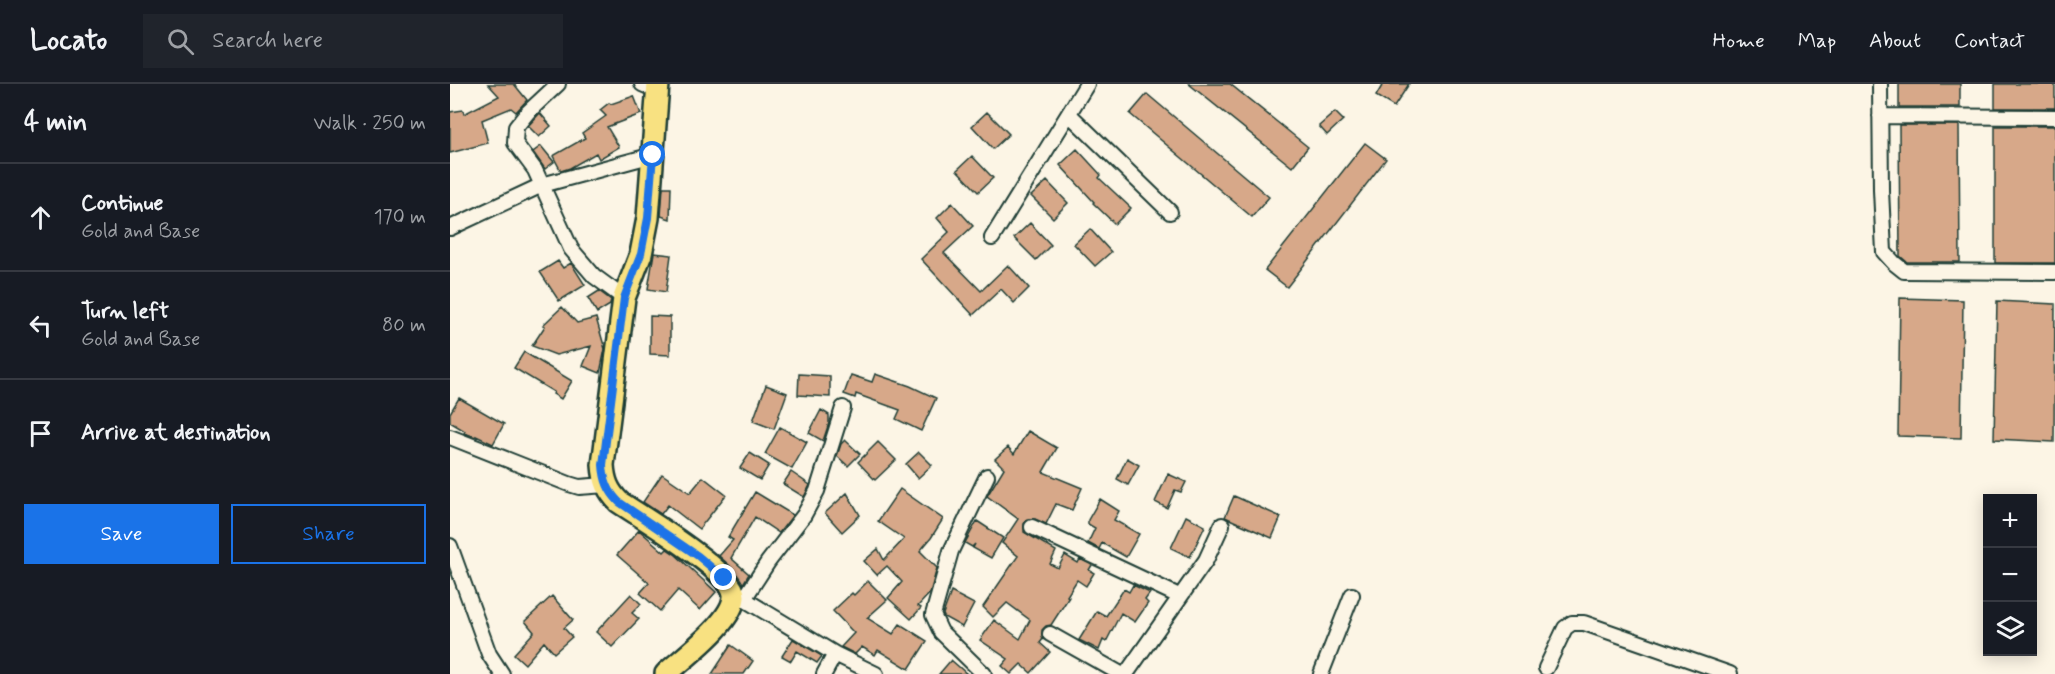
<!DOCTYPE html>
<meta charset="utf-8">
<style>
:root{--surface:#171b24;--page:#20242c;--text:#f1f3f6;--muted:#9ea1a6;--line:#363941;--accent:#1a73e8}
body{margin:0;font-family:Mynerve,sans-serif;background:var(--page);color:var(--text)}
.controls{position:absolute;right:18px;bottom:18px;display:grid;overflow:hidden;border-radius:0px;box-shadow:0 3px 15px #0003}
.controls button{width:54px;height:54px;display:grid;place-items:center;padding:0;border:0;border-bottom:2px solid var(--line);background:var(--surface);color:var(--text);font:30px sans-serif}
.stop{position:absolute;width:18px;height:18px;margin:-14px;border:4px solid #1a73e8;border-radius:50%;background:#fff}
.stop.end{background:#1a73e8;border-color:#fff;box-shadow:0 2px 6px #0008}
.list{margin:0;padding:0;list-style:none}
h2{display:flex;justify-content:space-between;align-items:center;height:78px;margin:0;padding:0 24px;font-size:26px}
h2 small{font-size:20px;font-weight:400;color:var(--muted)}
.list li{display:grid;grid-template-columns:39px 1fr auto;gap:18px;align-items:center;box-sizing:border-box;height:108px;padding:0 24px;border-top:2px solid var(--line)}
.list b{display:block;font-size:22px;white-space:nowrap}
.list p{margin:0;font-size:20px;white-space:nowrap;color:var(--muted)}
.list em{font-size:20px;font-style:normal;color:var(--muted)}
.actions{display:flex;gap:12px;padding:18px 24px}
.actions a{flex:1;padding:14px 0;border:2px solid var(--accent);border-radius:0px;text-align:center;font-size:21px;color:var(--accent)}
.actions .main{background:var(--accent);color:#fff}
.icon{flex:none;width:33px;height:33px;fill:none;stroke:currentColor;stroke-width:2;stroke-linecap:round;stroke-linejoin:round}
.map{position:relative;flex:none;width:1605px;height:590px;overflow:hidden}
header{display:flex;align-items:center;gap:36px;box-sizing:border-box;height:84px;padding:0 30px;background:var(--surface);border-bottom:2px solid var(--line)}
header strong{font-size:28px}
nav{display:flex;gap:33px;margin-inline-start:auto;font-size:21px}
.search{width:420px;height:54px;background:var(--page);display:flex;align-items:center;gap:15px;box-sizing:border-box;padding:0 21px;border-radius:0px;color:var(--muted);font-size:22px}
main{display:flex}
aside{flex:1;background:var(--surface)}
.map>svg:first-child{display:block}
.building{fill:#d7a889;stroke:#1f3d34;stroke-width:1.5}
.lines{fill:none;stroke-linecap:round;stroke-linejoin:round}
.minor-casing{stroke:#1f3d34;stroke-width:18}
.primary-casing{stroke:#1f3d34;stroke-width:26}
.minor{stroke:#fcf5e5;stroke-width:14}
.primary{stroke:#f8e181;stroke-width:21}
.route{stroke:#1a73e8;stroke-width:8}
</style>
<header>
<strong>Locato</strong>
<div class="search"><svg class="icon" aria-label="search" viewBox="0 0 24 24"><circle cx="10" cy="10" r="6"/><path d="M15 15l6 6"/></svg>Search here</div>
<nav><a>Home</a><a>Map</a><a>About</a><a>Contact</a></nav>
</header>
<main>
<aside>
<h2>4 min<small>Walk · 250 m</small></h2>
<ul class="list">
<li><svg class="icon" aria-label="ahead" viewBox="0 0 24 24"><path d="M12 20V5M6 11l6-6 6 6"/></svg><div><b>Continue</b><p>Gold and Base</p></div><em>170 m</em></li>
<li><svg class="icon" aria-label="left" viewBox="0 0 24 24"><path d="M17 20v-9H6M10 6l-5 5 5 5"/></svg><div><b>Turn left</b><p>Gold and Base</p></div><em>80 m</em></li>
<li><svg class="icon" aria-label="arrive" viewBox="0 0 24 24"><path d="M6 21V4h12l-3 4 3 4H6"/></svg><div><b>Arrive at destination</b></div></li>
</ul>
<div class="actions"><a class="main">Save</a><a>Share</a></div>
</aside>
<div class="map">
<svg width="1605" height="590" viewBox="0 0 1605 590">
<rect width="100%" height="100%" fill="#fcf5e5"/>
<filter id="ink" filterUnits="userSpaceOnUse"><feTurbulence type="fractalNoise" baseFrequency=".0167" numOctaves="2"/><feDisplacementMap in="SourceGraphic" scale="12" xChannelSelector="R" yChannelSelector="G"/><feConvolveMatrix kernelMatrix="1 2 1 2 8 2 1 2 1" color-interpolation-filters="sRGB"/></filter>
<g filter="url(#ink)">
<path class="building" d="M38,0H64L77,16L66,28L61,24L32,36L38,59L0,69V28L13,26L14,30L49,12Z
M739,0H780L858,63L842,83Z
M933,0H959L944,23L926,12Z
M1449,0H1510V23H1449Z
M1545,0H1605V24H1545Z
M697,10L819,113L802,133L680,30Z
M184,12L191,30L157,43L169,63L149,75L146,69L120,84L111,87L103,72L135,54L132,49L156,32L150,26L159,19L161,20Z
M537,28L559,50L543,65L522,42Z
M885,28L893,36L877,51L869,42Z
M90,29L101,42L89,53L78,42Z
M1449,41H1509L1510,178H1457L1450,172Z
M1545,42H1605V179H1545Z
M915,59L936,75L837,203L815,186Z
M91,62L104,78L95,85L83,68Z
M627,65L651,91L649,94L681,124L665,140L643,119L644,118L610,81Z
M522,72L543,94L528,108L507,86Z
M597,97L618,119L603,134L581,112Z
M213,103H221L220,135L211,132Z
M502,119L523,142L494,169L531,207L558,181L579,204L564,219L551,205L523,231L471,175L499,148L487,134Z
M580,139L601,161L586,176L564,154Z
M640,145L661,168L645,182L624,160Z
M204,169L221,171L216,208L198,205Z
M108,177L113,184L121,179L135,201L109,217L90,188Z
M149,207L161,216L160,221L147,229L138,214Z
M1450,214L1513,216L1511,354L1448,352Z
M1547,217L1605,220L1604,358L1544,355Z
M112,223L127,239L146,234L155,265L150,289L133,282L141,262L106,271L82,262L95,242L93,241Z
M200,232L220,233V271L200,270Z
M74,268L122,297L111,315L103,310L104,308L64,284Z
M349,290L380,292V313L348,311Z
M425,290L460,302L486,314L471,347L446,335L450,326L406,310L405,314L394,310L401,291L422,298Z
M316,301L337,309L324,345L303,337Z
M9,314L54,340L43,360L26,352V353L14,349L15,347L0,338V329Z
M371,326L379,331V339L373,357L359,349Z
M330,343L357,358L342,385L315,370Z
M578,347L607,364L593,388L632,404L622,426L606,420L596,440L585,435H577L574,440V448L606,467L600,480L608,484L615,471L628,479L630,475L642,481L639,486L644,489L636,502L627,496L617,512L619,513L601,541L596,542L592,546L593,555L590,559L600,568L581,589L571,580L561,590L552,582L558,575L530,556L544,536L570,555L580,536L557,519L543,533L533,523L568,472L552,459L568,435L537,412L554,384L545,375L558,363L564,370Z
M395,356L410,370L398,382L387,372L391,360Z
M428,358L446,376L425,396L408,378Z
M469,368L482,381L468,394L456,380Z
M300,369L319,381L310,396L290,384Z
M677,374L689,381L678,401L667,395Z
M341,388L360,401L354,413L333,400Z
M212,390L240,409L253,393L276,411L249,445L218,421L211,430L193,418Z
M718,390L736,398L731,408L725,406L717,424L705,418Z
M450,405L493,435L481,454L470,467L487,484L480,509L468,522L471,524L461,535L438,514L452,498L437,482L427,491L414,477L428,465L434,476L454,455L428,437Z
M305,408L343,431L329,449L305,433L281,474L299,490L293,500L279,481L269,472L283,456L278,453Z
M397,409L410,431L392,448L375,429Z
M784,412L831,433L822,454L775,433Z
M650,415L669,427L664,436L689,450L676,473L652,459L649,465L638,459L645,444L638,440V436Z
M736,432L755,442L740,473L721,464Z
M527,437L553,454L541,474L523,464L525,460L522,463L515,459Z
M189,446L214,468L217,465L226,471L266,508L250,526L228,506L210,527L190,509L199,499L167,471Z
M418,497L437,516L417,534L443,550L450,540L477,557L459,585L428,566L425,571L412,563L405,570L391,563L404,549L383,527L402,509L404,511Z
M683,501L700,509L695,516L698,519L685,538L671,529L656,558L653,556L649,566L629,556L647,527L656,532L674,505L679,508Z
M501,508L524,520L512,543L494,533L493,530Z
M181,510L191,520L182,529L189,535L162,563L146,548Z
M102,512L123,536L114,544L122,553L104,569L94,558L75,580L64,570L84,548L75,537Z
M343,555L372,572L367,579L347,567L341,577L332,572Z
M281,561L303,577L294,590H262Z
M501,576L517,590H489Z"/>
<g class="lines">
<g class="minor-casing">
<path id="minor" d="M108,0L78,28L66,43L65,59L85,86L121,165L144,192L174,214
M192,0L208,7
M1430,0L1431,106L1434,168L1444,179L1454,187L1605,188
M619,30L720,128
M1430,32L1605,33
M0,144L92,101L203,71
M542,154L637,0
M0,353L119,400L129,403L156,401
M582,443L729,512
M0,462L39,570L52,590
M286,513L294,515L385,570L426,590
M294,515L318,478L354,431L367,407L393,324
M600,550L671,590
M1096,584L1115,544L1122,539H1134L1280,590
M374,590L385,570
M534,590L491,548L483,531L501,467L537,392
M676,590L756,476L772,441
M871,590L902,511"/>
</g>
<g class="primary-casing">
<path id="primary" d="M208,0L198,134L191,170L174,214L153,381C154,397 158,407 169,418C190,432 285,489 284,512C284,537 233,574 216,590"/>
</g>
<use href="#minor" class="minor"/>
<use href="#primary" class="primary"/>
</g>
</g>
<g class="lines" filter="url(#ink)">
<path class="route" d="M203,71L198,134L191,170L174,214L153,381C154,396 158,407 169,418L248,472L274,494"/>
</g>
</svg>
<div class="controls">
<button>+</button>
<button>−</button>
<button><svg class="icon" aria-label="layers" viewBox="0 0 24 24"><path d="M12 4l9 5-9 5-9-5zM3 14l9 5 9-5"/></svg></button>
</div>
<div class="stop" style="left:203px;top:71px"></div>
<div class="stop end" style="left:274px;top:494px"></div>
</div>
</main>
